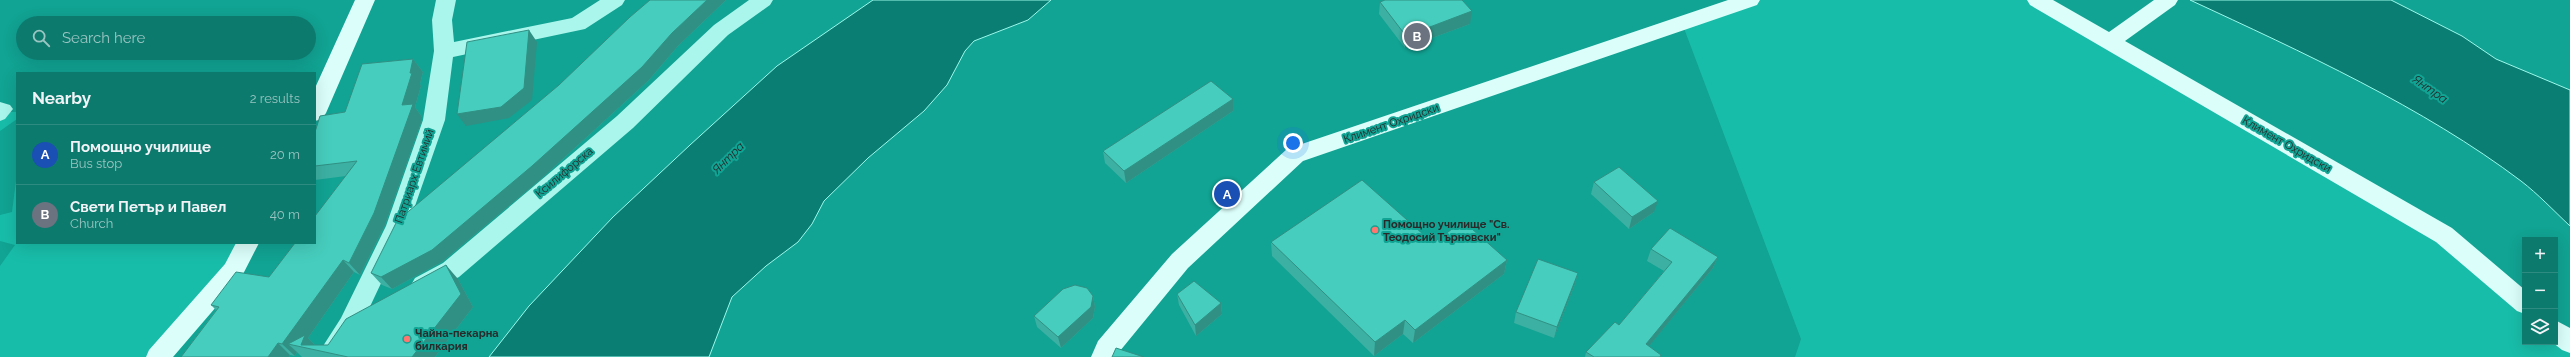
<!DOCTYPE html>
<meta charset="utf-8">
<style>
:root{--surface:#0d7a6e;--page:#167f73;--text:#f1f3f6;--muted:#9ac5c2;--line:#2d8b81;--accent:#f7bab9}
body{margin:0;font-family:Raleway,sans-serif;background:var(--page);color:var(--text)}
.controls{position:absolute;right:12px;bottom:12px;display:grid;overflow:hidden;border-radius:0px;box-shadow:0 4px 16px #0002}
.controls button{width:36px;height:36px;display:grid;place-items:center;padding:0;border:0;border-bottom:1px solid var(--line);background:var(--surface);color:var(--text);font:20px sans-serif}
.you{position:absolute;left:1293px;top:143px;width:14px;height:14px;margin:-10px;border:3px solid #fff;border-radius:50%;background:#1a73e8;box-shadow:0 0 0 6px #1a73e833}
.badge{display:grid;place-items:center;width:26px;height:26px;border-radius:50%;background:var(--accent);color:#fff;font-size:13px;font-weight:700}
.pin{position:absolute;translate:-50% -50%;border:2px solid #fff;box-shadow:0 1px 4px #0006}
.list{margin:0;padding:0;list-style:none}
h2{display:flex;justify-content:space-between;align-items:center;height:52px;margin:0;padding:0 16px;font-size:17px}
h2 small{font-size:13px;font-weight:400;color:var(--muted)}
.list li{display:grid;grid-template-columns:26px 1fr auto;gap:12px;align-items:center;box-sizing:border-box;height:60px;padding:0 16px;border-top:1px solid var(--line)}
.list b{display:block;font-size:15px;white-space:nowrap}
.list p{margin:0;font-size:13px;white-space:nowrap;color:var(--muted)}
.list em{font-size:13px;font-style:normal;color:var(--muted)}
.icon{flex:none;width:22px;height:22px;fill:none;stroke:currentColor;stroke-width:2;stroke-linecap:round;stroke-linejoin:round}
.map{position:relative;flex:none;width:2570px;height:357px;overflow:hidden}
.search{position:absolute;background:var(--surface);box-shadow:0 4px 16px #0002;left:16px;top:16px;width:300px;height:44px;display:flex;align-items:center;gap:10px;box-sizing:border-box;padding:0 14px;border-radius:22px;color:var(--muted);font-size:15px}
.panel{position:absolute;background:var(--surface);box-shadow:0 4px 16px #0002;left:16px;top:72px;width:300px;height:172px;border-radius:0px}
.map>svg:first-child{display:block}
.green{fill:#18bda9}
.water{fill:#0a7e73;stroke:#9cf9ec}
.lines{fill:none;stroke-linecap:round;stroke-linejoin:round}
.lane{fill:#aaf6ec;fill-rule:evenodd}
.street{fill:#aaf6ec;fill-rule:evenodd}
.secondary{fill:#dbfefa;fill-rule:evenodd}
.wall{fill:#3cb0a3}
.shaded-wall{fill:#319084}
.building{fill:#46cdbd;stroke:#319084}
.poi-dot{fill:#ff756f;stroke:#11a393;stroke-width:1.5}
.labels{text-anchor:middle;stroke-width:4;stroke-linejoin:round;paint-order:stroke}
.street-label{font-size:11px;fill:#292929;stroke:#11a393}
.poi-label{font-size:11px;font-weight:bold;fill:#292929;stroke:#11a393;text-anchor:start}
.water-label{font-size:12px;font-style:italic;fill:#222828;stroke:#11a393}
</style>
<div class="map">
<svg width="2570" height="357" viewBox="0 0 2570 357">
<rect width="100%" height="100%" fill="#11a393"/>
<path class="green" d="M1750,0H2037L2444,235L2525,304V342L2570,343V357H1795L1801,339L1682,23Z
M0,112H17V119L0,131Z
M17,173V243H248L158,357H0V266L15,245L0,241V215L12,212Z"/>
<path class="water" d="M873,0H1051L1028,20L974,41L965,51L947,85L924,111L868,158L824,201L812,224L798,242L766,266L732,297L709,357H489L529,306L613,217L690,145L777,66Z
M2190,0H2391L2462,36L2496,59L2570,90V226C2554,211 2538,194 2521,181C2423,107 2302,52 2190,0Z"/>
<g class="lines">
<path class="lane" d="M0,102L10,105L13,109L5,119L0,121Z"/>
<path class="street" d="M436,0H456L452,20L454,42L572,18L600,0H625L622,5L585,29L453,57L445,120L408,226L358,332L342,357H316L341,318L386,226L423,120L434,51L432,20Z
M749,0H773L770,5L728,35L633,128L459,277L423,295L415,292L411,285L415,278L443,263L617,116L714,25Z"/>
<path class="secondary" d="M355,0H375L326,113L322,119L315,121V88Z
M1728,0H1760L1757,5L1303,161L1188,268L1115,357H1091L1098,341L1172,254L1287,149Z
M2027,0H2053L2109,32L2154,0H2178L2175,5L2125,41L2452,228L2525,290V314L2517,311L2436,242L2030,5Z
M236,243H259L241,278L173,357H146L149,350L225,264Z
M2555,320L2570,328V353L2562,350L2552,342H2555Z"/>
</g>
<path class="wall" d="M650,0H726L678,46L649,80L541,179L442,262L392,289L382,285L371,273L559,85Z
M1380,2L1470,24L1405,48L1379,14Z
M413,59L423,72L420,84L421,86L415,107L422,117V120L385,225L360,275L354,272L308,338L315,345H328L458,279L473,307L435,357H302L297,352L295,356L290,355L289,357H181L216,310L211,305L269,277L346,176L315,180V132L345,112Z
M1233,99V111L1126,183L1105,163L1103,151Z
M1594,182L1654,212L1629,229L1591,194Z
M1271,242L1433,243L1507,260L1504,274L1413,343L1403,334L1374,356L1272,256Z
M1651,249L1718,257L1713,268L1649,346L1661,357H1585L1586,352L1619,325L1664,271L1647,261Z
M1578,273L1575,284L1554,338L1514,323L1516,312Z
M1177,294L1221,303L1222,314L1196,336L1179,305Z
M1093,296L1095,307L1093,318L1061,348L1037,327L1034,316Z"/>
<path class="shaded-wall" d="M707,0H726L678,46L649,80L541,179L442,262L392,289L381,277L672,33Z
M1472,11L1470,24L1405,48L1406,36Z
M529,30L537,42L532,100L509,118L466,126L457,114Z
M413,59L423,72L420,84L421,86L415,107L422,117V120L385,225L360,275L349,263L402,105Z
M1233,99V111L1126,183L1124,171Z
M1658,201L1654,212L1629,229L1632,217Z
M1718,257L1713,268L1642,355L1646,344Z
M343,260L354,272L308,338L319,349L288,344L297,352L295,356L282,344Z
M1507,260L1504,274L1413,343L1415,330Z
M446,265L458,279L473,307L435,357H412Z
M1578,273L1575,284L1554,338L1557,327Z
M1093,296L1095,307L1093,318L1061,348L1058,337Z
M1221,303L1222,314L1196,336L1195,325Z
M1405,320L1403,334L1374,356L1375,342Z
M278,343L290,355L289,357H268Z"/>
<path class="building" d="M650,0H707L672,33L642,67L532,166L432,250L381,277L371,273L397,221L559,85L630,17Z
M1385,0H1462L1472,11L1406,36L1380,2Z
M529,30L524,88L501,107L457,114L467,42Z
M413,59L410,73H412L402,105L413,104L412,107L374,213L349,263L343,260L282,344L278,343L268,357H181L219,307L211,305L236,272L269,277L295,243H315V216L357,161L315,166V132L320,116L345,112L362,64Z
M1211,81L1233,99L1124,171L1103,151Z
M1619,167L1658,201L1632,217L1594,182Z
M1362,180L1433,243L1463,221L1507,260L1415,330L1405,320L1375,342L1271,242Z
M1670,228L1718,257L1646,344L1661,355L1660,357H1594L1586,352L1615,322L1619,325L1672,262L1651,249Z
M1538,259L1578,273L1557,327L1516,312Z
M446,265L461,294L412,357H348L288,344L305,335L301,345H328L346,319Z
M1194,281L1221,303L1195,325L1177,294Z
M1075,285L1087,288L1093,296L1091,307L1058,337L1034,316L1063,289Z
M1116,348L1144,357H1112Z"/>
<g class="poi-dot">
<circle cx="1375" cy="230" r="4"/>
<circle cx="407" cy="339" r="4"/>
</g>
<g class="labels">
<g class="street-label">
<text transform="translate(1391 123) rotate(-19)" y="4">Климент Охридски</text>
<text transform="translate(2287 144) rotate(30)" y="4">Климент Охридски</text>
<text transform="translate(564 172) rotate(-40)" y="4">Ксилифорска</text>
<text transform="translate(414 176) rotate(-71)" y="4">Патриарх Евтимий</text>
</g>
<g class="poi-label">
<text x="1383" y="228">Помощно училище "Св.<tspan x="1383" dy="13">Теодосий Търновски"</tspan></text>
<text x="415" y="337">Чайна-пекарна<tspan x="415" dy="13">билкария</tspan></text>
</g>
<g class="water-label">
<text transform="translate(2430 89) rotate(35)" y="4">Янтра</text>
<text transform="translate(728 158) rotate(-45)" y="4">Янтра</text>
</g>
</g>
</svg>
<div class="controls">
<button>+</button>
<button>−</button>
<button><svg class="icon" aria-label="layers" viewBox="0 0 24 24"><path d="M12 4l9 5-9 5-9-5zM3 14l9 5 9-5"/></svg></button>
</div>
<div class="you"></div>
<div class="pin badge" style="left:1227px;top:194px;background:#1a4fb4">A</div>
<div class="pin badge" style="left:1417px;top:36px;background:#6b7280">B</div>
<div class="search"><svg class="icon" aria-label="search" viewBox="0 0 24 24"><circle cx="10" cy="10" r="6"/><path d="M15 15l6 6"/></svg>Search here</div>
<section class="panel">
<h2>Nearby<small>2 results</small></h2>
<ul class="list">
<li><span class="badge" style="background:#1a4fb4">A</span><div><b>Помощно училище</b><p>Bus stop</p></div><em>20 m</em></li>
<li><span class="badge" style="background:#6b7280">B</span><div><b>Свети Петър и Павел</b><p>Church</p></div><em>40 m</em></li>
</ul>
</section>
</div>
